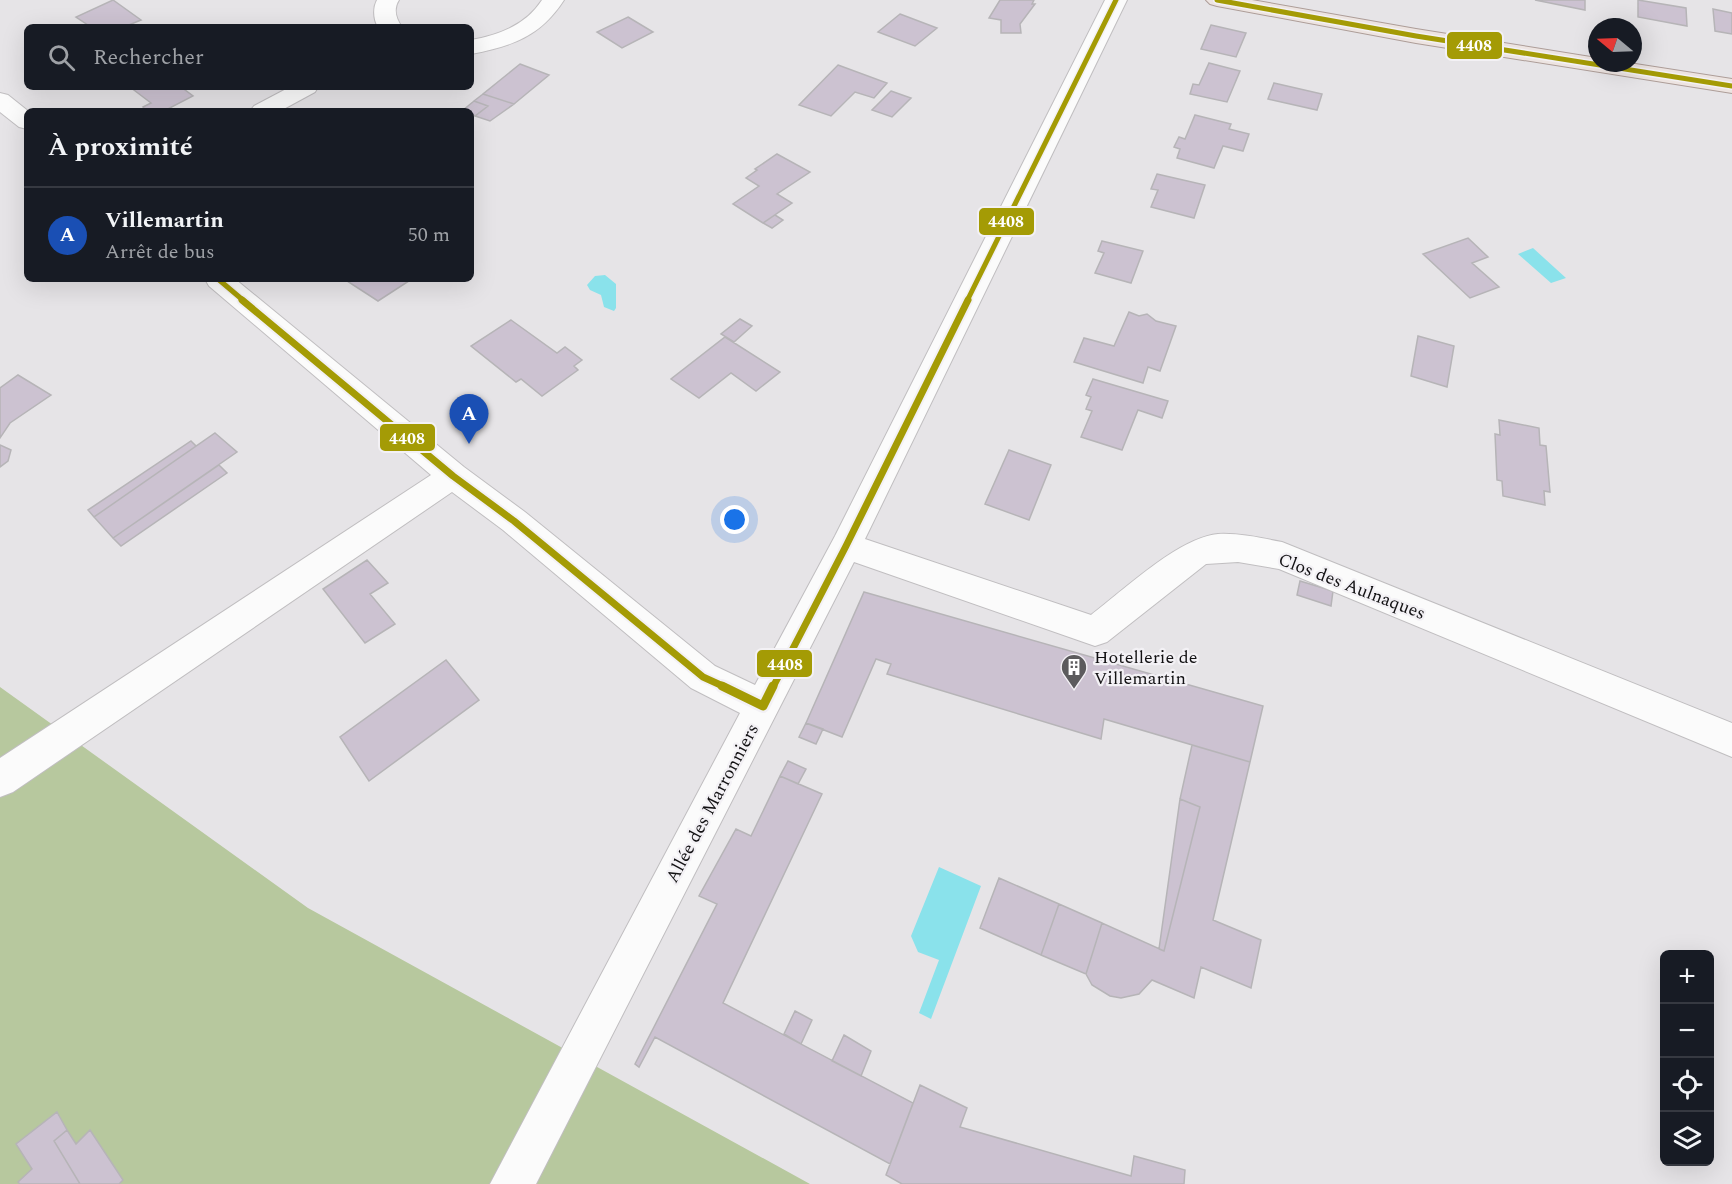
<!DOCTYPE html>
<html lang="fr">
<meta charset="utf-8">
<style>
:root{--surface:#171b24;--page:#242831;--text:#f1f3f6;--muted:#9ea1a6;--line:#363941;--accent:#b45309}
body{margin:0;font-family:Spectral,serif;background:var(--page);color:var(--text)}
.controls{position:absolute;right:18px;bottom:18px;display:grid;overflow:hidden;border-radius:9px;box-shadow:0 6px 24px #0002}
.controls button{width:54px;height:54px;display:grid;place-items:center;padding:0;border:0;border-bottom:2px solid var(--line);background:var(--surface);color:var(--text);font:30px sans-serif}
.compass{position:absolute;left:1588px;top:18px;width:54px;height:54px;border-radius:50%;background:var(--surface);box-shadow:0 6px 24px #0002;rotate:289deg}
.you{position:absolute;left:735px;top:520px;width:21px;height:21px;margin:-15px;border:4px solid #fff;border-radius:50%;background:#1a73e8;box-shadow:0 0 0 9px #1a73e833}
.badge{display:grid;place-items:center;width:39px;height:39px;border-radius:50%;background:var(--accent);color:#fff;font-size:20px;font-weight:700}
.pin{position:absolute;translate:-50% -50px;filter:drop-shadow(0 2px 3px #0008)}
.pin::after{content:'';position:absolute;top:32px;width:21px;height:18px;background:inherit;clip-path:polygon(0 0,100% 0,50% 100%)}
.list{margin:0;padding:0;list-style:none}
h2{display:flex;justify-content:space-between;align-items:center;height:78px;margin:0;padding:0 24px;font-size:26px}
h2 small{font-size:20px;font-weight:400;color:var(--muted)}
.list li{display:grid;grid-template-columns:39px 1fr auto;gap:18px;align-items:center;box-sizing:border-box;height:96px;padding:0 24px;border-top:2px solid var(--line)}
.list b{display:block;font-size:22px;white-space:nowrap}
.list p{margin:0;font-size:20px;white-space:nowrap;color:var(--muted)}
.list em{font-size:20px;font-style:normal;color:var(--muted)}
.icon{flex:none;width:33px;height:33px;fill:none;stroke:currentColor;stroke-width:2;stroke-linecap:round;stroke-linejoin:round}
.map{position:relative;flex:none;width:1732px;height:1184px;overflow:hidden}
.search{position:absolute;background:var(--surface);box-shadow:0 6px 24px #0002;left:24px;top:24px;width:450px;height:66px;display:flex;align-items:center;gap:15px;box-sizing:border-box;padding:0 21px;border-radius:9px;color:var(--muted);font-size:22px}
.panel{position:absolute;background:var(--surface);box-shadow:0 6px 24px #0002;left:24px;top:108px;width:450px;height:174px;border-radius:9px}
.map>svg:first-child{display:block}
.forest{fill:#b7c89e}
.water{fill:#8ae2eb}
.building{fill:#ccc2d1;stroke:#b6b4b7;stroke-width:1.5}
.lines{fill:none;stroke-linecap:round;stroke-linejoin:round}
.minor-casing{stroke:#c0bec0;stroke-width:2}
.major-casing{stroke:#ad9d98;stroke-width:2}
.minor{fill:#fbfbfb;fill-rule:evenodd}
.major{fill:#ede4e1;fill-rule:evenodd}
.bus-1-far2-casing{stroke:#f3f1f5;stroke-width:8}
.bus-1-far1-casing{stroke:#f3f1f5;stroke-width:11}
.bus-1-casing{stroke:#f3f1f5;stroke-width:14}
.bus-1-far2{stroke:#a49b05;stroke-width:5}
.bus-1-far1{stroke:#a49b05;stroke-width:7}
.bus-1{stroke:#a49b05;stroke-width:9}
.labels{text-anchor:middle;stroke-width:4.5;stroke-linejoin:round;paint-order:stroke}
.street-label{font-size:18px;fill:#121113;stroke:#f3f1f5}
.poi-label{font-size:18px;fill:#121113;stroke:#f3f1f5;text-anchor:start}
.line-badge{stroke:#f3f1f5;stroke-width:2}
.badge-label{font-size:16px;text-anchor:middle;font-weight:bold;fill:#fff}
</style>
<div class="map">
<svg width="1732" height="1184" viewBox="0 0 1732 1184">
<rect width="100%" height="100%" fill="#e6e4e7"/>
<path class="forest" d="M0,687L308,908L810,1184H0Z"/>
<path class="water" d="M1533,248L1566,278L1551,283L1518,254Z
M605,275L616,284V308L614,311L604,307L601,295L590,290L587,285L595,276Z
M939,867L981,886L931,1019L919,1013L939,960L918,952L911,936Z"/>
<path class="building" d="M113,0L141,20L124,27H91L76,17Z
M1000,0H1034L1032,4H1035L1020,24L1021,33H1001V20L989,18Z
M1535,0H1585V10Z
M1638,0L1686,8L1687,26L1638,17Z
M1713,9L1732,13V34L1715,31Z
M900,14L937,28L915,46L878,32Z
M628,17L653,32L622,48L597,32Z
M1211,25L1246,33L1236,57L1201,49Z
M1209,63L1240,71L1227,102L1190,94L1193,84L1199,85Z
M520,64L549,75L514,104L483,94Z
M838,65L887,83L874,98L855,92L831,116L799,105Z
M1274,83L1322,94L1317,110L1268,99Z
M130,87H181L193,96L164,111H147L143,107L151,103Z
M891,91L911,98L892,117L872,110Z
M483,94L514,104L490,121L475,116L488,106L474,101Z
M474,101L488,106L475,116L471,114V111H462Z
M1195,115L1231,124L1229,129L1249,134L1243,151L1223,146L1214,168L1177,158L1180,149L1174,147L1179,137L1185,139Z
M777,154L810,172L777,194L792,203L763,223L733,204L759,186L746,178L757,170L755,169Z
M1157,174L1205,185L1194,218L1151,207L1158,190L1151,189Z
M775,215L783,220L772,228L763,223Z
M1468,238L1488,257L1472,263L1499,287L1470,298L1423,254Z
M1102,241L1143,251L1131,283L1095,273L1104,253L1098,251Z
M350,279H412L378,301L347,281Z
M1129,312L1139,316L1147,314L1156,321L1176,326L1160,371L1148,367L1143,383L1074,362L1084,338L1114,346Z
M740,319L752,326L734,342L721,334Z
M511,320L557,353L565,347L582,360L574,366L578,370L542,396L521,379L516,382L471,346Z
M1418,336L1454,346L1447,387L1411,376Z
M725,337L780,372L756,391L731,373L699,398L671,379Z
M18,375L51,395L10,423L0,438V388Z
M1093,379L1168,401L1162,418L1138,410L1122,450L1081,437L1092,411L1086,409L1091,397L1086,395Z
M1499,420L1539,428L1540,445L1546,446L1550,492L1544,491L1545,505L1503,496L1502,481L1497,480L1495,434L1500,435Z
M215,433L237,452L113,538L94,517Z
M191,441L196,446L94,517L88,510Z
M0,445L11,450L8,461L0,467Z
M1009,450L1051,465L1029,520L985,504Z
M219,465L227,473L121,546L113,538Z
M367,560L388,583L370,594L395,624L365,643L323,589Z
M1300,581L1333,591L1331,606L1297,595Z
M864,592L1263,706L1250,762L1104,719L1101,739L887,674L891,664L876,659L842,737L806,723Z
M446,660L479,700L369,781L340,737Z
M806,723L823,729L816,744L799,737Z
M1192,745L1250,762L1213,920L1261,940L1251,988L1201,967L1194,998L1152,980L1139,994L1121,998L1110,996L1092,985L1086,974L1102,923L1164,951L1200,807L1180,799Z
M788,761L806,769L798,784L780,776Z
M780,776L822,794L723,1003L913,1103L890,1164L655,1037L639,1067L635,1064L717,904L699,896L736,829L751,836Z
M1180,799L1200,807L1164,951L1159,949Z
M999,878L1059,904L1041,955L980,928Z
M1059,904L1102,923L1086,974L1041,955Z
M795,1011L812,1020L801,1044L784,1034Z
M844,1035L871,1051L861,1076L832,1061Z
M920,1085L967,1108L960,1127L1131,1176L1134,1156L1185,1170L1184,1184H902L886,1175Z
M57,1112L67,1130L54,1141L80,1184H20L18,1182L32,1169L16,1144Z
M67,1130L76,1144L90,1130L123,1180L119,1184H80L54,1141Z"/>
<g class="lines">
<g class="minor-casing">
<path id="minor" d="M377,0H399C393,9 396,19 402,27H378C373,19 373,7 377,0Z
M542,0H564C540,37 512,46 471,54V40C499,35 526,25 542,0Z
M1105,0H1127L865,539L1091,615C1124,590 1178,538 1218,534C1240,533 1261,538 1282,542L1732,723V757L1279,569L1238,562L1206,564L1107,642L1095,646L854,562L536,1184H490L740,713L691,688L503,530L452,492L13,792L0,797V758L431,475L209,286L205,279H235L464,467L525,512L715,666L755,685L835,536Z
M290,87H318L315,92L280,111H250L254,106Z
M0,93L8,95L28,111L27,129L19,127L0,112Z"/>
</g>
<g class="major-casing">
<path id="major" d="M1206,0H1252L1416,29L1597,58V63H1629L1732,79V93L1416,43L1217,6L1210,4Z"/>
</g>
<use href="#minor" class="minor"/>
<use href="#major" class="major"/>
<g class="bus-1-far2-casing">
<path id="bus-1-far2" d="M1217,0L1416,36L1732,86
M218,279L244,301
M967,301L1116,0"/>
</g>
<g class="bus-1-far1-casing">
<path id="bus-1-far1" d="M242,300L453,476L514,521L703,677L725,687
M773,687L846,546L968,300"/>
</g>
<g class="bus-1-casing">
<path id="bus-1" d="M722,686L763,706L773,686"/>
</g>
<use href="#bus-1-far2" class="bus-1-far2"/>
<use href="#bus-1-far1" class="bus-1-far1"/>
<use href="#bus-1" class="bus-1"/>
</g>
<defs>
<g id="building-pin" transform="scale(1.35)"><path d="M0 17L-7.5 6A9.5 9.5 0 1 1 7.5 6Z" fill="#5c5b5d" stroke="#f3f1f5"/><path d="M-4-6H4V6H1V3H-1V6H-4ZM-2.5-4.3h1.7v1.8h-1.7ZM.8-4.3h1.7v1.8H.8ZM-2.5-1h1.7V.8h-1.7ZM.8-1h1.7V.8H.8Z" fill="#fff"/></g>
</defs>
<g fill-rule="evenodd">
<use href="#building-pin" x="1074" y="667"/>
</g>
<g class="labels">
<g class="street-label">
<text transform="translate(1352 586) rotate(21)" y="6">Clos des Aulnaques</text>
<text transform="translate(712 803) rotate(-62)" y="6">Allée des Marronniers</text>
</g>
<g class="poi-label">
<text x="1094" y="663">Hotellerie de<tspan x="1094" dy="21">Villemartin</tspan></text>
</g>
</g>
<g class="line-badge">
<rect x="1446" y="31" width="57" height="29" rx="6" fill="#a49b05"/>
<rect x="978" y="207" width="57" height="29" rx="6" fill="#a49b05"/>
<rect x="379" y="423" width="57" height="29" rx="6" fill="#a49b05"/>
<rect x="756" y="649" width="57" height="29" rx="6" fill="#a49b05"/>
</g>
<g class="badge-label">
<text x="1474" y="51">4408</text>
<text x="1006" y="227">4408</text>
<text x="407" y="444">4408</text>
<text x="785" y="670">4408</text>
</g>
</svg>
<div class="controls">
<button>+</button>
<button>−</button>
<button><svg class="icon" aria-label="locate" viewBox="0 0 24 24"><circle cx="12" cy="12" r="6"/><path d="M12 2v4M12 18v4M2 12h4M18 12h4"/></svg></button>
<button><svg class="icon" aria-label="layers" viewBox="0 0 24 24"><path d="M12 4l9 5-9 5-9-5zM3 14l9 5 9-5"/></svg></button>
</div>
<svg class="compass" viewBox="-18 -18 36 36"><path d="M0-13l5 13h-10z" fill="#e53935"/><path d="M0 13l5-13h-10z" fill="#9ea1a6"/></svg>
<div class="you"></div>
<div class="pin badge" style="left:469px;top:444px;background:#1a4fb4">A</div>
<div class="search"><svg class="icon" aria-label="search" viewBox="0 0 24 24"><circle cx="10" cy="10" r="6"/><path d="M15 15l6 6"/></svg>Rechercher</div>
<section class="panel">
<h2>À proximité<small></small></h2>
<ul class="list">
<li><span class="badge" style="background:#1a4fb4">A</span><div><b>Villemartin</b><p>Arrêt de bus</p></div><em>50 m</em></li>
</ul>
</section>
</div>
